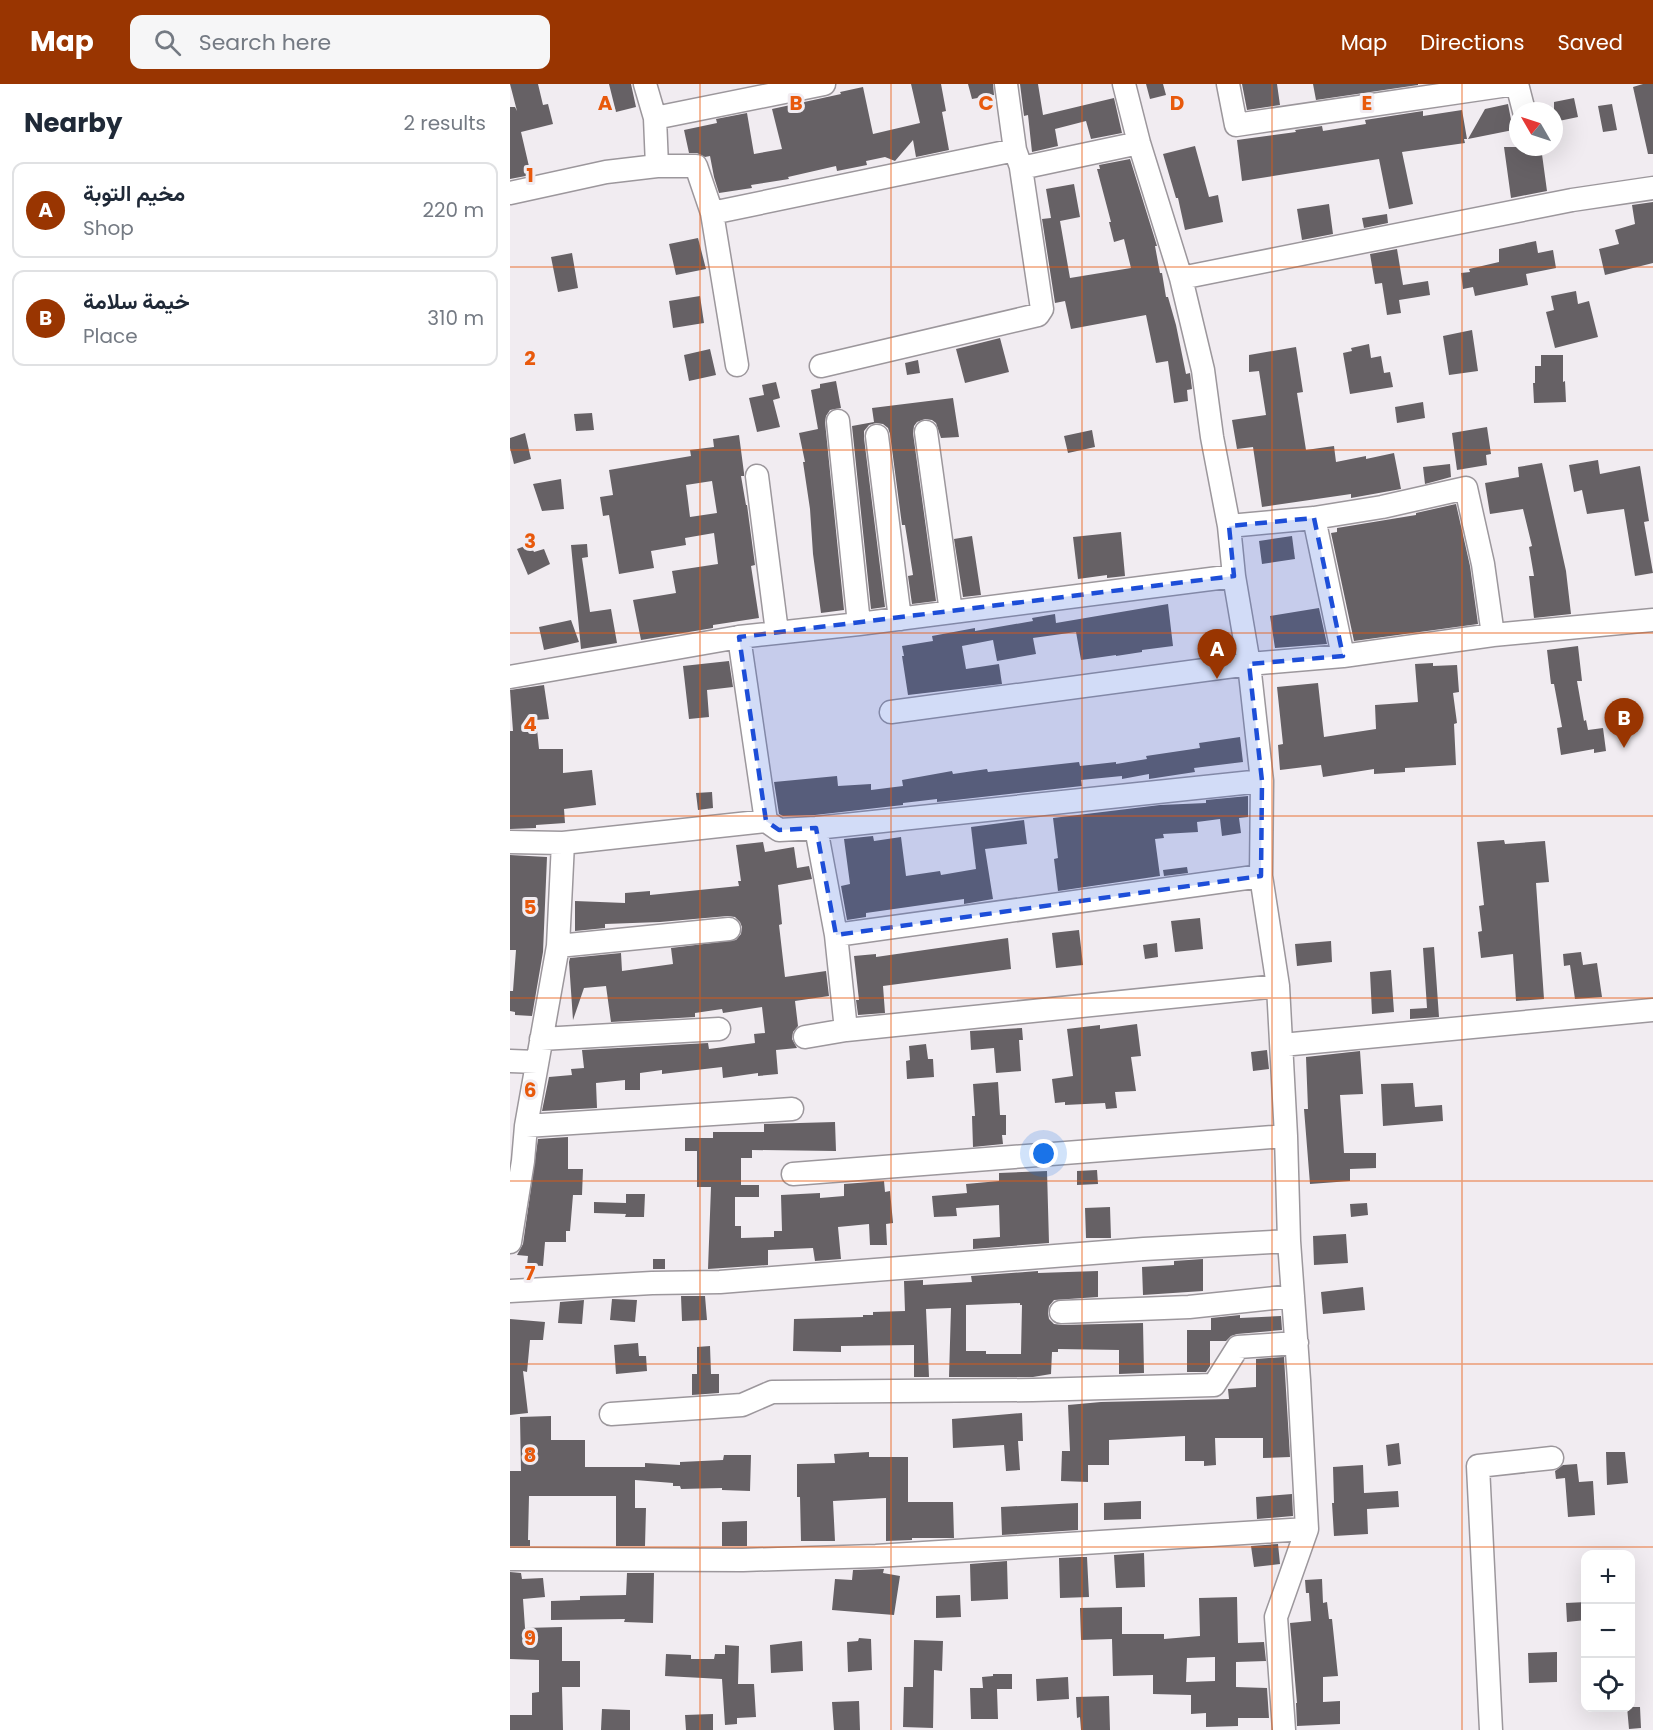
<!DOCTYPE html>
<meta charset="utf-8">
<style>
:root{--surface:#fff;--page:#f6f6f7;--text:#1f2937;--muted:#747a83;--line:#e0e1e3;--accent:#993501}
body{margin:0;font-family:Poppins,Vazirmatn,sans-serif;background:var(--page);color:var(--text)}
.controls{position:absolute;right:18px;bottom:18px;display:grid;overflow:hidden;border-radius:12px;box-shadow:0 6px 24px #0002}
.controls button{width:54px;height:54px;display:grid;place-items:center;padding:0;border:0;border-bottom:2px solid var(--line);background:var(--surface);color:var(--text);font:30px sans-serif}
.compass{position:absolute;left:999px;top:18px;width:54px;height:54px;border-radius:50%;background:var(--surface);box-shadow:0 6px 24px #0002;rotate:309deg}
.you{position:absolute;left:534px;top:1070px;width:21px;height:21px;margin:-15px;border:4px solid #fff;border-radius:50%;background:#1a73e8;box-shadow:0 0 0 9px #1a73e833}
.badge{display:grid;place-items:center;width:39px;height:39px;border-radius:50%;background:var(--accent);color:#fff;font-size:20px;font-weight:700}
.pin{position:absolute;translate:-50% -50px;filter:drop-shadow(0 2px 3px #0008)}
.pin::after{content:'';position:absolute;top:32px;width:21px;height:18px;background:inherit;clip-path:polygon(0 0,100% 0,50% 100%)}
.list{margin:0;padding:0;list-style:none}
h2{display:flex;justify-content:space-between;align-items:center;height:78px;margin:0;padding:0 24px;font-size:26px}
h2 small{font-size:20px;font-weight:400;color:var(--muted)}
.list li{display:grid;grid-template-columns:39px 1fr auto;gap:18px;align-items:center;box-sizing:border-box;height:96px;margin:0 12px 12px;padding:0 12px;border:2px solid var(--line);border-radius:12px}
.list b{display:block;font-size:22px;white-space:nowrap}
.list p{margin:0;font-size:20px;white-space:nowrap;color:var(--muted)}
.list em{font-size:20px;font-style:normal;color:var(--muted)}
.icon{flex:none;width:33px;height:33px;fill:none;stroke:currentColor;stroke-width:2;stroke-linecap:round;stroke-linejoin:round}
.map{position:relative;flex:none;width:1143px;height:1646px;overflow:hidden}
header{display:flex;align-items:center;gap:36px;box-sizing:border-box;height:84px;padding:0 30px;background:var(--accent);color:#fff}
header strong{font-size:28px}
nav{display:flex;gap:33px;margin-inline-start:auto;font-size:21px}
.search{width:420px;height:54px;background:var(--page);display:flex;align-items:center;gap:15px;box-sizing:border-box;padding:0 21px;border-radius:12px;color:var(--muted);font-size:22px}
main{display:flex}
aside{flex:1;background:var(--surface)}
.map>svg:first-child{display:block}
.building{fill:#666165;fill-rule:evenodd}
.lines{fill:none;stroke-linecap:round;stroke-linejoin:round}
.minor-casing{stroke:#9c979c;stroke-width:25}
.minor{stroke:#fff;stroke-width:22}
.marked{fill:#1d4ed8;fill-opacity:0.2;stroke:#1d4ed8;stroke-width:4.5;stroke-dasharray:12 8;stroke-linejoin:round}
.grid{fill:none;stroke:#e8590c;stroke-width:1.5;stroke-opacity:0.55}
.grid-label{font-size:20px;text-anchor:middle;font-weight:bold;fill:#e8590c;stroke:#f1ecf1;stroke-width:6;stroke-linejoin:round;paint-order:stroke}
</style>
<header>
<strong>Map</strong>
<div class="search"><svg class="icon" aria-label="search" viewBox="0 0 24 24"><circle cx="10" cy="10" r="6"/><path d="M15 15l6 6"/></svg>Search here</div>
<nav><a>Map</a><a>Directions</a><a>Saved</a></nav>
</header>
<main>
<aside>
<h2>Nearby<small>2 results</small></h2>
<ul class="list">
<li><span class="badge">A</span><div><b>مخيم التوبة</b><p>Shop</p></div><em>220 m</em></li>
<li><span class="badge">B</span><div><b>خيمة سلامة</b><p>Place</p></div><em>310 m</em></li>
</ul>
</aside>
<div class="map">
<svg width="1143" height="1646" viewBox="0 0 1143 1646">
<rect width="100%" height="100%" fill="#f1ecf1"/>
<path class="building" d="M0,0H28L33,21L38,20L43,40L11,48L21,91L0,95V23H5L7,27Z
M99,0H121L126,23L106,28Z
M401,0H431L436,27L432,28L439,66L406,73L403,56L385,77L375,73L356,77L357,81L327,87L326,82L278,93L279,95L241,101L242,104L209,109L204,93L200,72L195,73L187,69H179L174,46L207,39L206,35L237,29L244,70L272,65L262,25L331,10L330,8L353,3L363,50L410,39Z
M458,0H483L484,11L462,15Z
M510,0H528L533,31L604,14L612,49L581,55L576,37L545,45L548,62L522,68L518,31L514,32Z
M636,0H653L656,11L640,15Z
M732,0H767L770,21L737,26Z
M803,0H908V1L806,16Z
M1133,0H1143V70H1138L1123,3Z
M1064,14L1068,33L1044,38V18Z
M998,20L1003,46L958,55L975,25Z
M1102,20L1107,46L1093,48L1088,22Z
M952,26L957,55H954L955,59L892,68L903,120L879,125L869,75L732,97L727,56L786,48L785,46L812,42L813,47L856,40L855,36L913,27V32Z
M685,62L699,113L708,111L713,138L675,146L668,114H666L653,70Z
M994,63H1031L1037,107L1001,114Z
M620,75L647,162H645L650,189H652L656,213H658L666,241L676,290L680,289L682,305L677,306L678,317L664,319L658,277L646,279L636,231L561,245L555,217L545,219L532,135L541,134L536,105L564,100L570,133L550,137L560,194L621,184L614,155L604,158L599,138H601L587,85H590L589,81Z
M1143,118V179L1095,191L1089,165L1109,160L1105,146L1125,140L1122,121Z
M819,120L823,150L792,156L787,125Z
M877,130L878,139L854,144L852,134Z
M188,154L196,185L166,191L159,160Z
M1026,157L1028,169L1043,166L1046,184L1016,190L1018,201L965,212L963,203L953,205L951,189L960,188L959,185L989,178V165Z
M887,165L893,201L918,197L920,211L889,216L891,229L877,231L872,199L865,200L860,170Z
M62,169L68,204L48,208L41,173Z
M1066,207L1068,220L1079,217L1088,253L1045,264L1036,228L1044,226L1041,212Z
M190,212L194,239L163,244L159,217Z
M962,246L968,287L939,291L933,252Z
M490,254L499,288L455,299L446,265Z
M859,260L861,274L871,272L874,289L880,288L883,303L840,310L833,269L842,267L841,264Z
M786,263L793,308L787,309L796,366L824,362L826,378L856,372V375L884,369L891,405L841,414V410L752,423L743,363L727,365L722,336L756,331L749,287L739,288V271Z
M200,265L206,291L179,297L174,271Z
M1031,271H1053V298L1055,297L1056,318L1024,319L1023,299H1025V282H1031Z
M408,276L410,289L397,291L395,279Z
M326,297L331,324L320,326L316,332L315,338L334,526L311,529L303,470L300,425L293,378H295L289,349L308,345L301,306L310,304V300Z
M266,298L270,314L263,316L270,343L247,348L239,314L254,311L252,301Z
M443,314L449,353L431,354L426,339L422,336L415,335L407,338L404,342L403,349L426,517L402,520L398,492L403,491L395,441H392L380,350L378,344L373,340L366,339L359,341L354,347V354L375,523L361,525L342,342L364,338L362,324Z
M913,318L915,334L887,339L885,323Z
M82,329L84,346L66,347L64,330Z
M977,343L981,370L976,371L977,381L947,386L942,349Z
M582,346L585,363L558,369L554,352Z
M15,349L21,375L4,380L0,364V354Z
M229,351L234,389V392H231L236,421H237L245,481L241,482L249,534L203,541V544L131,556L123,516L166,509L162,487L208,480L204,449L175,454L176,461L141,467L144,484L109,490L99,431L93,432L90,413L103,411L99,386L181,372L180,366L204,363L203,355ZM202,397L207,429L180,433L176,401Z
M1088,376L1090,390L1130,382L1139,437L1134,438L1143,489L1125,492L1114,425L1077,430L1072,406L1064,408L1059,381Z
M1032,379L1056,487L1061,530L1024,534L1019,492H1024L1019,463L1022,462L1013,425L980,430L975,399L1009,393L1008,383Z
M940,380L941,393L915,400L913,383Z
M51,395L54,425L32,427L23,400Z
M946,420L960,482L968,540L844,557L821,449L827,448V444L906,431V429Z
M611,448L615,492L597,494V491L568,495L563,453Z
M462,452L471,511L453,513L444,455Z
M782,452L785,475L752,480L749,457Z
M20,460L24,468L34,465L40,480L18,491L7,465Z
M77,460L78,473L72,474L80,528L101,525L107,559L71,565L61,461Z
M658,520L663,562L632,566V568L606,572V571L571,576L566,548L523,554L526,570L487,577L483,556L452,562L456,585L489,580L492,600L398,611L392,572H394L392,562L423,557L422,552L465,544V547L523,537L522,534L545,530L546,539Z
M809,524L817,560L765,564L760,532Z
M61,536L69,558L34,566L29,543Z
M1068,562L1072,597H1067L1074,637L1076,636L1078,646L1093,644L1096,667L1084,669V665L1051,671L1047,644L1052,643L1044,600H1041L1037,566Z
M219,577L223,603L197,606L199,633L179,635L173,582Z
M923,579V582L947,581L949,608L943,609L947,639L944,640L946,681L895,684V688L864,690V685L813,693L811,681L770,686L768,661L773,660L767,603L808,599L814,653L866,645L865,621L908,618L905,580Z
M34,601L39,635L26,636L29,665H53V689L82,686L86,721L54,725L55,739L26,741V744L0,745V647H3L0,606Z
M730,653L733,678L684,684L685,688L639,695V690L612,695V692L571,696L572,702L427,718V715L393,719V721L305,731L273,732L269,730L264,698L327,692L328,702L361,700V706L393,702L392,696L442,687L443,690L477,685L478,688L569,678L570,682L606,678V680L637,675L636,672L690,664L689,659Z
M202,708L203,724L188,726L186,709Z
M738,712V733L729,734L731,749L712,752L710,735L687,738L688,748L653,750L654,754L645,755L650,792L548,807L544,775L548,774L543,734L650,721L696,719V716Z
M514,736L517,760L475,765L483,815L454,820V815L356,829V833L337,836L331,802L340,800L334,755L363,752L364,757L391,753L396,792L430,787L431,791L466,785L461,743Z
M994,756L995,760L1035,757L1039,798L1026,799L1034,915L1006,917L1003,870L971,874L968,848L972,847L969,822L974,821L967,758Z
M253,758L255,768L284,763L287,784L299,782L302,795L268,801L272,840L269,841L275,893L316,887L319,912L285,917L288,942L283,948L282,955L287,964L266,966L268,990L248,992V989L213,994L212,983L152,990V986L130,989V1006H115V996L86,999L87,1024L32,1027L39,993L62,991L61,985L74,984L72,966L198,959L199,965L245,959L244,950L255,949L252,923L213,929L212,925L185,929V933L101,938L96,902L74,904L63,936L59,878L60,874L111,869L112,887L163,880L161,864L226,856L231,850L232,843L230,838L225,833L218,832L150,838L95,840V844L65,847V817L115,819V809L140,807V811L229,802L228,797H231L226,761Z
M0,771L37,773L33,868L22,932L5,931V928L0,927V907H3L6,866H0Z
M677,783L678,789L654,792L653,786Z
M690,834L693,865L665,868L661,837Z
M569,846L573,881L546,884L542,849Z
M498,854L501,885L373,902L375,929L348,931L346,916H349L344,872L366,870V873Z
M821,857L822,878L787,882L785,860Z
M647,859L648,873L635,875L633,861Z
M924,863L929,933L900,935V925L917,924L913,864Z
M1071,868L1073,881L1087,879L1092,913L1065,915L1060,881L1054,882L1053,870Z
M881,886L884,928L862,930L860,888Z
M627,940L631,972L621,973L626,1007L605,1008L607,1024L596,1025L595,1019L555,1021V1018L545,1019L542,995L563,992L557,945L590,941V945Z
M512,944L513,956H509L511,987L486,989L484,964L461,966L460,947Z
M416,960L418,975H423L424,993L397,995L396,977L400,976L399,962Z
M757,966L759,985L743,987L741,968Z
M850,967L853,1010L830,1011L834,1069H866V1084L840,1085V1097L800,1100L794,1025H798L796,973Z
M488,998L490,1031H496V1051H492L493,1060L463,1063L462,1032H465L463,1000Z
M903,999L905,1023L932,1021L933,1037L873,1042L871,1000Z
M325,1038L326,1067L242,1066V1074H231V1101H249V1113H225V1142H231V1154L264,1153V1147H272L271,1111L310,1109V1114L334,1112V1100L374,1097L375,1108L380,1107L383,1139L376,1140L377,1161H360L359,1140L328,1143L331,1175L305,1177L303,1164L258,1166V1181L198,1185L201,1103H187V1067H175V1054H203V1048H254V1040Z
M58,1053V1085H73L72,1111H63L60,1147H56V1158H35L33,1182L17,1181L18,1172L7,1171L13,1160L28,1055Z
M587,1086L588,1100L567,1101V1087Z
M537,1087L539,1159L463,1165V1155L490,1153L489,1121L446,1124L447,1132L424,1133L422,1112L457,1109L456,1100L489,1097V1089Z
M116,1110H135L134,1133H115L116,1130L84,1129V1118L116,1119Z
M857,1119L858,1131L841,1133L840,1120Z
M600,1123L601,1154H576L575,1124Z
M836,1150L838,1179L804,1181L803,1152Z
M143,1175H155V1185H143Z
M693,1175V1207L633,1211L632,1183L664,1181V1177Z
M528,1187V1189L588,1187V1213L544,1216L539,1222L538,1229L539,1235L544,1240L552,1241L633,1239L634,1289L609,1290V1266L548,1265V1268H542L541,1290L523,1293H439L441,1224L416,1225L419,1293H404V1261L331,1262V1268L283,1267L284,1235L353,1233V1231H363V1228L395,1227L394,1197L413,1196V1201L462,1198L461,1192ZM510,1219V1221H512L511,1270H476V1267H456V1221Z
M853,1203L855,1226L813,1230L811,1208Z
M171,1212H195L197,1236L172,1237Z
M102,1215L127,1216L125,1238L100,1236Z
M74,1216L72,1240L48,1239L50,1218Z
M730,1231V1234L771,1232L772,1246L727,1250L721,1252L716,1257H700V1282L696,1288H677V1246H701V1234Z
M0,1235L35,1238L33,1256H20L17,1288L13,1287L18,1329L0,1331Z
M128,1259L129,1272H136L137,1287L106,1290L104,1261Z
M200,1262L201,1290H209V1309L182,1311V1290H187V1263Z
M774,1273L780,1373L753,1374V1354H705L706,1381L694,1382V1377H675V1352L599,1356V1381H578V1398L551,1397L552,1367H560L558,1321L591,1318L719,1315L718,1305L746,1303V1275Z
M512,1329L513,1357H508L510,1386L496,1387L494,1361L443,1364L442,1335Z
M41,1332V1356H75V1383H135V1379L170,1381V1378L213,1376L214,1371H241L240,1407L212,1406V1404L171,1405L170,1402H163V1399L125,1396V1424H136L135,1462H106V1412H19L18,1456H20V1462H0V1387H11L10,1333Z
M889,1359L891,1380L878,1382L876,1361Z
M359,1368V1373H398V1418H443L444,1454H402V1456L376,1457V1414L323,1417L325,1457H291L290,1413H287V1380L325,1379L324,1370Z
M1096,1368H1115L1118,1399L1097,1401Z
M1067,1380L1069,1398L1083,1397L1085,1431L1058,1433L1055,1394L1046,1395L1045,1387L1053,1381Z
M853,1381L854,1409L888,1407L889,1423L857,1425L858,1450L824,1452L822,1419H824L823,1383Z
M782,1410L783,1432L747,1435L746,1413Z
M631,1417V1435L594,1436V1419Z
M568,1419V1446L492,1451L491,1423Z
M237,1437V1462H212V1438Z
M768,1460L770,1480L744,1483L741,1462Z
M634,1469L635,1503L606,1504L604,1471Z
M569,1473H577L579,1513L550,1514L549,1474Z
M497,1477L498,1515L461,1517L460,1480Z
M374,1485L373,1489L390,1492L384,1531L322,1526L325,1495L342,1496L343,1486Z
M0,1488L11,1489L12,1495L33,1494L35,1513L13,1515L15,1544L52,1543V1577H70V1603H52L53,1646H0V1631H22V1609L29,1608V1576L0,1575Z
M117,1489H144L143,1539L114,1538L115,1535L41,1536V1517L70,1516V1512L116,1511Z
M812,1495L813,1519L817,1518L819,1535H822L828,1592L813,1593V1618L830,1617V1640L787,1642L786,1619H787L780,1539L801,1537L799,1509H796L795,1496Z
M450,1511L451,1533L426,1534V1512Z
M727,1513L728,1559L754,1558L756,1577L726,1578V1603L757,1604L759,1634H728V1642L696,1643V1629L681,1630V1611L643,1610V1591L603,1592L602,1555L571,1556L570,1524L612,1523V1550H654V1555L690,1552L689,1514ZM705,1573V1597L676,1598L677,1574Z
M1076,1518V1536L1057,1538L1056,1519Z
M349,1554L361,1555L362,1586L338,1588L337,1558L348,1557Z
M404,1556L433,1557L432,1587L424,1586L423,1644L393,1643L394,1603H403Z
M292,1557L293,1587L261,1589L260,1561Z
M215,1561L229,1562L228,1600H244L246,1633L227,1634V1640L215,1641L212,1595L155,1592L156,1570L181,1571V1575H204L205,1570H215Z
M1047,1568V1598L1019,1599L1018,1569Z
M483,1590H502V1605H487L488,1635H461L460,1604H473L472,1593L483,1592Z
M558,1593L559,1615L527,1617L526,1595Z
M599,1612L600,1646H571L570,1633L567,1634L566,1613Z
M349,1617L350,1646H324L322,1618Z
M1117,1623H1130L1131,1644L1119,1645Z
M92,1625L120,1626V1646H91Z
M203,1630V1646H176L175,1631Z"/>
<g class="lines">
<g class="minor-casing">
<path id="minor" d="M496,0L505,66L510,80
M614,0L629,59L671,194L693,286L702,353L719,442L724,492L739,580L752,697L751,792L768,902L776,1052L779,1157L789,1296L797,1445L766,1533L774,1646
M718,0L726,41L1005,0
M1007,0L1014,27
M145,34L314,0
M147,82H186L202,129L227,281
M0,109L96,88L147,82L145,34L135,0
M202,129L505,66
M671,194L1062,116L1143,104
M311,282L528,231L532,225L511,84L629,59
M328,337L349,540
M416,348L441,528
M367,352L390,535
M247,392L267,548
M804,434L833,572
M719,442L804,434L872,423L956,404L973,480L983,551
M229,553L256,737
M0,593L229,553L349,540L724,492
M381,628L739,580L833,572L983,551L1143,536
M306,744L326,851L336,946
M0,758L53,759L48,862L16,1042L13,1077L0,1158
M53,759L256,737L269,746L306,744L752,697
M326,851L751,792
M48,862L219,845
M295,953L336,946L768,902
M31,955L209,945
M772,961L1143,926
M0,977L27,978
M16,1042L282,1025
M283,1090L776,1052
M0,1207L142,1199L210,1198L634,1165L779,1157
M551,1228L679,1223L783,1212
M101,1330L232,1321L262,1308L523,1306L704,1301L728,1263L787,1259
M0,1475L233,1476L366,1472L797,1445
M981,1646L968,1382L1042,1374"/>
</g>
<use href="#minor" class="minor"/>
</g>
<path class="marked" d="M804,434L833,572L739,580L752,697L751,792L326,851L306,744L269,746L256,737L229,553L724,492L719,442Z"/>
<path class="grid" d="M190,0V1646M381,0V1646M572,0V1646M762,0V1646M952,0V1646M0,183H1143M0,366H1143M0,549H1143M0,732H1143M0,914H1143M0,1097H1143M0,1280H1143M0,1463H1143"/>
<g class="grid-label">
<text x="95" y="26">A</text>
<text x="286" y="26">B</text>
<text x="476" y="26">C</text>
<text x="667" y="26">D</text>
<text x="857" y="26">E</text>
<text x="20" y="98">1</text>
<text x="20" y="281">2</text>
<text x="20" y="464">3</text>
<text x="20" y="647">4</text>
<text x="20" y="830">5</text>
<text x="20" y="1013">6</text>
<text x="20" y="1196">7</text>
<text x="20" y="1378">8</text>
<text x="20" y="1561">9</text>
</g>
</svg>
<div class="controls">
<button>+</button>
<button>−</button>
<button><svg class="icon" aria-label="locate" viewBox="0 0 24 24"><circle cx="12" cy="12" r="6"/><path d="M12 2v4M12 18v4M2 12h4M18 12h4"/></svg></button>
</div>
<svg class="compass" viewBox="-18 -18 36 36"><path d="M0-13l5 13h-10z" fill="#e53935"/><path d="M0 13l5-13h-10z" fill="#747a83"/></svg>
<div class="you"></div>
<div class="pin badge" style="left:707px;top:595px">A</div>
<div class="pin badge" style="left:1114px;top:664px">B</div>
</div>
</main>
